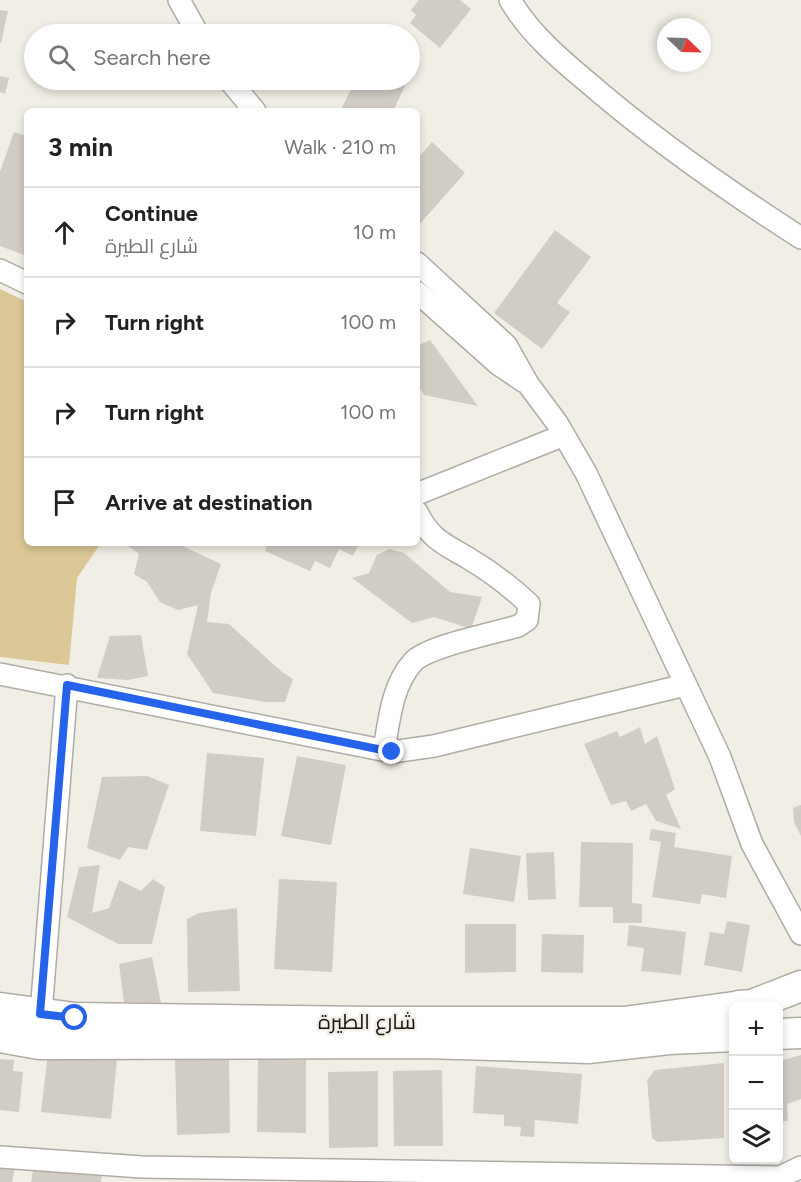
<!DOCTYPE html>
<meta charset="utf-8">
<style>
:root{--surface:#fff;--page:#f6f6f6;--text:#222;--muted:#767676;--line:#e0e0e0}
body{margin:0;font-family:Figtree,Cairo,sans-serif;background:var(--page);color:var(--text)}
.controls{position:absolute;right:18px;bottom:18px;display:grid;overflow:hidden;border-radius:9px;box-shadow:0 3px 9px #0003}
.controls button{width:54px;height:54px;display:grid;place-items:center;padding:0;border:0;border-bottom:2px solid var(--line);background:var(--surface);color:var(--text);font:30px sans-serif}
.compass{position:absolute;left:657px;top:18px;width:54px;height:54px;border-radius:50%;background:var(--surface);box-shadow:0 3px 9px #0003;rotate:113deg}
.stop{position:absolute;width:18px;height:18px;margin:-14px;border:4px solid #2563eb;border-radius:50%;background:#fff}
.stop.end{background:#2563eb;border-color:#fff;box-shadow:0 2px 6px #0008}
.list{margin:0;padding:0;list-style:none}
h2{display:flex;justify-content:space-between;align-items:center;height:78px;margin:0;padding:0 24px;font-size:26px}
h2 small{font-size:20px;font-weight:400;color:var(--muted)}
.list li{display:grid;grid-template-columns:39px 1fr auto;gap:18px;align-items:center;box-sizing:border-box;height:90px;padding:0 24px;border-top:2px solid var(--line)}
.list b{display:block;font-size:22px;white-space:nowrap}
.list p{margin:0;font-size:20px;white-space:nowrap;color:var(--muted)}
.list em{font-size:20px;font-style:normal;color:var(--muted)}
.icon{flex:none;width:33px;height:33px;fill:none;stroke:currentColor;stroke-width:2;stroke-linecap:round;stroke-linejoin:round}
.map{position:relative;flex:none;width:801px;height:1182px;overflow:hidden}
.search{position:absolute;background:var(--surface);box-shadow:0 3px 9px #0003;left:24px;top:24px;width:396px;height:66px;display:flex;align-items:center;gap:15px;box-sizing:border-box;padding:0 21px;border-radius:33px;color:var(--muted);font-size:22px}
.panel{position:absolute;background:var(--surface);box-shadow:0 3px 9px #0003;left:24px;top:108px;width:396px;height:438px;border-radius:9px}
.map>svg:first-child{display:block}
.green{fill:#dcc896}
.building{fill:#d1cdc5}
.lines{fill:none;stroke-linecap:round;stroke-linejoin:round}
.minor-casing{stroke:#b0aca5;stroke-width:24}
.secondary-casing{stroke:#b0aca5;stroke-width:33}
.minor{stroke:#fff;stroke-width:21}
.secondary{stroke:#fff;stroke-width:30}
.route{stroke:#2563eb;stroke-width:8}
.labels{text-anchor:middle;stroke-width:4.5;stroke-linejoin:round;paint-order:stroke}
.street-label{font-size:21px;fill:#171613;stroke:#f1eee5}
</style>
<div class="map">
<svg width="801" height="1182" viewBox="0 0 801 1182">
<rect width="100%" height="100%" fill="#f1eee5"/>
<path class="green" d="M0,289L27,302V543H101L77,578L69,665L0,657Z"/>
<path class="building" d="M419,0H460L471,9L440,48L410,23L416,15L411,10Z
M0,10L8,11L1,43H0Z
M0,76L9,78L5,94L0,92Z
M356,80H392L405,86L393,111H340Z
M14,132L27,136V256L0,246V172Z
M432,142L465,173L417,227V156L419,157Z
M555,230L591,257L557,303L570,312L542,349L494,313Z
M430,340L456,376L478,406L424,395L417,383V346Z
M129,543H176L221,564L211,593L207,622L229,624L282,672L293,679L285,702H266L213,693L187,654L198,605L178,610L160,602L147,582L134,574L139,554L128,546Z
M268,543H359L353,556L339,549L330,568L315,561L310,571L265,551Z
M389,549L404,553L450,592L482,597L471,629L434,617L412,623L352,578L369,573L377,555Z
M141,635L148,676L128,680L97,678L110,636Z
M640,727L645,744L657,736L675,789L666,795L681,829L656,821L646,804L631,811L626,801L611,805L584,744L617,731L620,737Z
M207,753L264,758L256,836L200,831Z
M297,756L346,765L331,845L281,836Z
M147,776L169,785L147,850L128,847L120,860L87,848L102,777Z
M801,805V836L794,822L793,808Z
M651,829L676,833L674,847L732,856L726,898L702,894L700,904L652,897L661,842L649,840Z
M581,842L633,843L632,903L642,904V923H613V907H579Z
M470,848L521,856L514,902L463,894Z
M554,852L556,899L528,900L526,853Z
M100,865L92,913L109,908L119,880L141,891L153,879L165,887L152,944H118L67,917L79,867Z
M279,879L337,882L332,972L274,969Z
M237,908L240,991L188,992L187,919L199,913Z
M727,921L750,925L742,972L704,965L710,932L724,934Z
M465,924H516V972L465,973Z
M629,925L686,932L681,975L641,971L644,948L627,946Z
M542,934L584,935L583,973L541,972Z
M152,957L161,1003L124,1002L119,964Z
M48,1053L117,1060L111,1119L41,1112Z
M801,1055V1099L787,1104L788,1121L778,1122V1057L783,1060Z
M175,1057H229L230,1133L177,1135Z
M0,1059L14,1060L13,1071L23,1072L19,1112L0,1110Z
M258,1060H306V1133L257,1132Z
M724,1063V1138L658,1142L652,1138L647,1080L655,1070Z
M476,1066L582,1074L578,1124L535,1120L534,1137L520,1136L521,1127L504,1126V1115L473,1113Z
M442,1070L443,1146H394L393,1071Z
M378,1071V1147L329,1148L328,1072Z
M0,1165L15,1167L12,1182H0Z
M34,1165L102,1176L101,1182H31Z"/>
<g class="lines">
<g class="minor-casing">
<path id="minor" d="M179,0L198,34
M510,0C530,34 561,60 591,85C657,142 728,191 801,238
M229,80L255,111
M417,263L506,345L528,384L557,423L586,473L720,757L752,844L801,934
M0,270L27,283
M417,292L498,364L523,381
M417,494L564,435
M0,674L392,752L434,746L685,685
M384,750C389,721 392,685 413,662C427,646 495,633 518,626L527,620L529,604C511,587 490,571 468,558C444,544 430,539 417,512
M40,1026L67,685
M0,1157L142,1167L780,1177L801,1167"/>
</g>
<g class="secondary-casing">
<path id="secondary" d="M739,1006L752,1005L801,986
M0,1008L75,1018L369,1022H624L734,1007
M778,1034L801,1033
M0,1037L39,1044L425,1043L588,1048L669,1039L734,1036"/>
</g>
<use href="#minor" class="minor"/>
<use href="#secondary" class="secondary"/>
</g>
<g class="lines">
<path class="route" d="M75,1018L40,1014L67,685L392,752"/>
</g>
<g class="labels">
<g class="street-label">
<text x="367" y="1029">شارع الطيرة</text>
</g>
</g>
</svg>
<div class="controls">
<button>+</button>
<button>−</button>
<button><svg class="icon" aria-label="layers" viewBox="0 0 24 24"><path d="M12 4l9 5-9 5-9-5zM3 14l9 5 9-5"/></svg></button>
</div>
<svg class="compass" viewBox="-18 -18 36 36"><path d="M0-13l5 13h-10z" fill="#e53935"/><path d="M0 13l5-13h-10z" fill="#767676"/></svg>
<div class="stop" style="left:75px;top:1018px"></div>
<div class="stop end" style="left:392px;top:752px"></div>
<div class="search"><svg class="icon" aria-label="search" viewBox="0 0 24 24"><circle cx="10" cy="10" r="6"/><path d="M15 15l6 6"/></svg>Search here</div>
<section class="panel">
<h2>3 min<small>Walk · 210 m</small></h2>
<ul class="list">
<li><svg class="icon" aria-label="ahead" viewBox="0 0 24 24"><path d="M12 20V5M6 11l6-6 6 6"/></svg><div><b>Continue</b><p>شارع الطيرة</p></div><em>10 m</em></li>
<li><svg class="icon" aria-label="right" viewBox="0 0 24 24"><path d="M7 20v-9h11M14 6l5 5-5 5"/></svg><div><b>Turn right</b></div><em>100 m</em></li>
<li><svg class="icon" aria-label="right" viewBox="0 0 24 24"><path d="M7 20v-9h11M14 6l5 5-5 5"/></svg><div><b>Turn right</b></div><em>100 m</em></li>
<li><svg class="icon" aria-label="arrive" viewBox="0 0 24 24"><path d="M6 21V4h12l-3 4 3 4H6"/></svg><div><b>Arrive at destination</b></div></li>
</ul>
</section>
</div>
